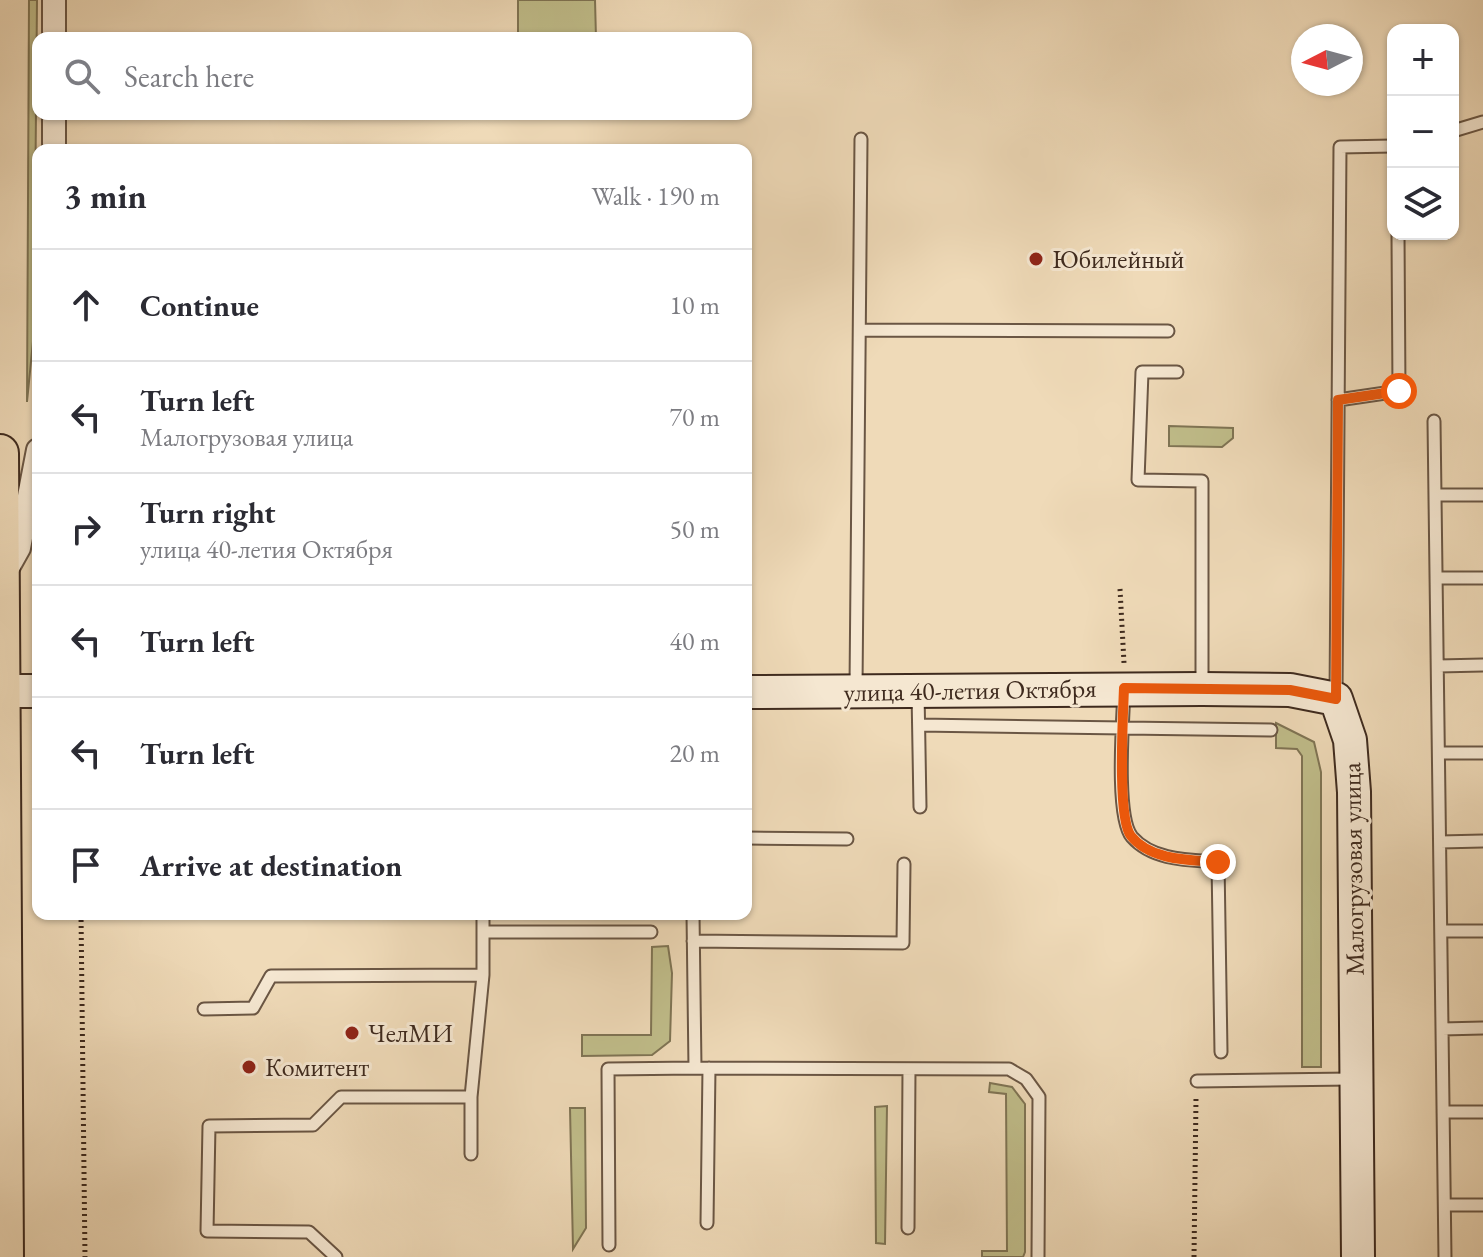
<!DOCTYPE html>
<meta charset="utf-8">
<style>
:root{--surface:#fff;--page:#f7f7f7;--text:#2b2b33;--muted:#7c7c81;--line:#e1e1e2}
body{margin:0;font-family:"EB Garamond",serif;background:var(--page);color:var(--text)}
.controls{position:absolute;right:24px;top:24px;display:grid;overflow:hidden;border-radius:16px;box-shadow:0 2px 6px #0004}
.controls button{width:72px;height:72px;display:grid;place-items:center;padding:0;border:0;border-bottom:2px solid var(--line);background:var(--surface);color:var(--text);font:40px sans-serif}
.compass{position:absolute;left:1291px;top:24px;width:72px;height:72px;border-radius:50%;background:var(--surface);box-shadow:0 2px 6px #0004;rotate:264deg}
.stop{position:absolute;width:24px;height:24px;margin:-18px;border:6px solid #ea580c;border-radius:50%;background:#fff}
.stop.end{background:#ea580c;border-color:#fff;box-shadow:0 2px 8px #0008}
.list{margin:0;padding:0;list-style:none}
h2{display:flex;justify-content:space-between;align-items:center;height:104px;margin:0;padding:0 32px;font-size:34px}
h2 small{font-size:26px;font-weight:400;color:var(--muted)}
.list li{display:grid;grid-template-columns:52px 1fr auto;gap:24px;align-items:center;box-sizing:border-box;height:112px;padding:0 32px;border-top:2px solid var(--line)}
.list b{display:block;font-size:30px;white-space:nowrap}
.list p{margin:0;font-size:26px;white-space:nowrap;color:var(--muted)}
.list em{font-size:26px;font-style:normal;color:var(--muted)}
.icon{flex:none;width:44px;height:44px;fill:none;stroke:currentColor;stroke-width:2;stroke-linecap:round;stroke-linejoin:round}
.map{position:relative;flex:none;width:1483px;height:1257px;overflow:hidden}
.search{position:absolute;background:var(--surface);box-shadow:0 2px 6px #0004;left:32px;top:32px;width:720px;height:88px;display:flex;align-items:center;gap:20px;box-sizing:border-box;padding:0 28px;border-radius:16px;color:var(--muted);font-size:30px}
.panel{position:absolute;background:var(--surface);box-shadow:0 2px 6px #0004;left:32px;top:144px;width:720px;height:776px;border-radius:16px}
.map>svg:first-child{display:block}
.green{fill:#c0bd8a;stroke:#7f7454;stroke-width:2}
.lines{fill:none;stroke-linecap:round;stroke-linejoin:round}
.lane-casing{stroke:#6a5644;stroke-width:15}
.street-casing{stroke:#6a5644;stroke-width:26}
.secondary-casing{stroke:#3e2a1e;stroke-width:36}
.primary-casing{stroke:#3e2a1e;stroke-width:40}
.path{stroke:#3e2a1e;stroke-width:5;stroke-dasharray:2 4;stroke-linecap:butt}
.lane{stroke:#f5e7d1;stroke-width:11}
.street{stroke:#f5e7d1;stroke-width:22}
.secondary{stroke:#f5e7d1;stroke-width:32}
.primary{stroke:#efdab8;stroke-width:36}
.route{stroke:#ea580c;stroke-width:10}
.poi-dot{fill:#8f2418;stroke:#f5e7d1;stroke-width:3}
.labels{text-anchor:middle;stroke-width:6;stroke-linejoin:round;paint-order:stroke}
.poi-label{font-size:26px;fill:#3e2a1e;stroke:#f5e7d1;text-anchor:start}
.street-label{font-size:26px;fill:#3e2a1e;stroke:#f5e7d1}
</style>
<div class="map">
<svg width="1483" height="1257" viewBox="0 0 1483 1257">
<rect width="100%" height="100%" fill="#efdab8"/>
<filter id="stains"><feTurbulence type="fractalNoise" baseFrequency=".0025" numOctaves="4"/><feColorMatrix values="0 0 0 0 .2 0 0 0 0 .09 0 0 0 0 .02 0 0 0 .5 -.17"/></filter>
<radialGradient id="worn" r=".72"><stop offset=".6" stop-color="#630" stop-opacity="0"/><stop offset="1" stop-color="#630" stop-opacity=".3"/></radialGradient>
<path class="green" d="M29,0H37L34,331L27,402Z
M518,0H595L596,38H518Z
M1169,426L1233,428V438L1222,447L1169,446Z
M1276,723L1314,742L1321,772V1067H1302V756L1297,749L1276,748Z
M668,946L672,973L670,1041L652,1055L582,1056V1035H651L652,947Z
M990,1083L1012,1087L1025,1104V1252L1023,1257H982V1251H1007L1006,1094L989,1092Z
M887,1106L885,1244L876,1243L875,1107Z
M570,1108H585L586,1228L573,1249Z"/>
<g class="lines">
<g class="lane-casing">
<path id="lane" d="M1453,131L1483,122
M860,330L1168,331
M1177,372H1142L1138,480L1202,481V688
M1338,400L1399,391L1398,234
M1434,421L1445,1257
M1435,495H1483
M1437,578H1483
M1438,666L1483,665
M856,687L861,139
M1124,690C1123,719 1115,817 1132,837C1153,861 1190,860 1218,862L1221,1052
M918,692L920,807
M1336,697L1340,147L1393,146
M919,725L1271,730
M1439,753H1483
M746,838L847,839
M1440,842L1483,841
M693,914L695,1068L1009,1069L1026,1079L1039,1097L1038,1257
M1441,931H1483
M483,932H651
M693,941L903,943L904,864
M204,1009L253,1008L271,976L483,975
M1442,1029L1483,1028
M1197,1081L1352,1079
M1443,1112H1483
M471,1154V1097
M1445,1205H1483
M707,1223L709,1068
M908,1228L909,1069
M609,1245L608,1069L695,1068
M336,1257L309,1232L207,1231L209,1126L313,1125L341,1097H471L483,975V914"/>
</g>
<g class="street-casing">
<path id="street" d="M54,0V38
M54,114V150
M5,573L19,548L38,450"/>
</g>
<g class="secondary-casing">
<path id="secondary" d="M1,691H38
M746,692L1202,689L1290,690L1336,699L1350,740L1354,792L1358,1257"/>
</g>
<g class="primary-casing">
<path id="primary" d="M0,453L5,1257"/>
</g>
<path class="path" d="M1120,589L1124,663
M81,914L85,1257
M1194,1257L1196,1098"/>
<use href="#lane" class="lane"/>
<use href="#street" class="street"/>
<use href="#secondary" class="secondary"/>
<use href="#primary" class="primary"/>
</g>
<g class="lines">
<path class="route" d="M1218,862C1190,860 1151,861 1131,836C1117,819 1123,715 1124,688L1290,690L1336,699L1338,400L1399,391"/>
</g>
<g class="poi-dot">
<circle cx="1036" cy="259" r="8"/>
<circle cx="352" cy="1033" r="8"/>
<circle cx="249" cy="1067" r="8"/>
</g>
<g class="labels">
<g class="poi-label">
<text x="1052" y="268">Юбилейный</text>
<text x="368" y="1042">ЧелМИ</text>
<text x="265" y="1076">Комитент</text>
</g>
<g class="street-label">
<text transform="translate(970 690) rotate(-1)" y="9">улица 40-летия Октября</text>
<text transform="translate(1353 869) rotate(-91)" y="9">Малогрузовая улица</text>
</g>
</g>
<rect width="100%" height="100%" filter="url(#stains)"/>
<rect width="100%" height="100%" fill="url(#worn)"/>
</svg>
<div class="controls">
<button>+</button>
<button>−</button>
<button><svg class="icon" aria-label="layers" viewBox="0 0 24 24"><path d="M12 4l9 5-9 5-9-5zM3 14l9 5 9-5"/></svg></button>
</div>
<svg class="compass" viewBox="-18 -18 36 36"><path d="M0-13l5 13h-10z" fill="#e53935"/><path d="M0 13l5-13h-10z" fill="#7c7c81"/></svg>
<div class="stop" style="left:1399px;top:391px"></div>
<div class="stop end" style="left:1218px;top:862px"></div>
<div class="search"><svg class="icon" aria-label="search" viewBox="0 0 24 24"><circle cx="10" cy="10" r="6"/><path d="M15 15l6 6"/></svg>Search here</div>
<section class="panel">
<h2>3 min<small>Walk · 190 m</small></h2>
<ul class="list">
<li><svg class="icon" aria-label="ahead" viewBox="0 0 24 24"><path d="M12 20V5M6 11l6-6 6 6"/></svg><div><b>Continue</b></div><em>10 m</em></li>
<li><svg class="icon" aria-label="left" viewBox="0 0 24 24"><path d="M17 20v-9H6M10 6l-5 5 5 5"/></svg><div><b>Turn left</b><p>Малогрузовая улица</p></div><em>70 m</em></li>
<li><svg class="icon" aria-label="right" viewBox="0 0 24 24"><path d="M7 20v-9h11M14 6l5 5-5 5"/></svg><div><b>Turn right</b><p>улица 40-летия Октября</p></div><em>50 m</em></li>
<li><svg class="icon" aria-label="left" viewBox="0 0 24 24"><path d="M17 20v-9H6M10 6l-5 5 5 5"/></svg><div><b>Turn left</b></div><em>40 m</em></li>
<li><svg class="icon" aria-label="left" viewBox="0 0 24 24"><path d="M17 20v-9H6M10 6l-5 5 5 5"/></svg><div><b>Turn left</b></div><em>20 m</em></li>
<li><svg class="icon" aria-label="arrive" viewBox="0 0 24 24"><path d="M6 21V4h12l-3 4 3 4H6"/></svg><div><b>Arrive at destination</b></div></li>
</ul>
</section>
</div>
